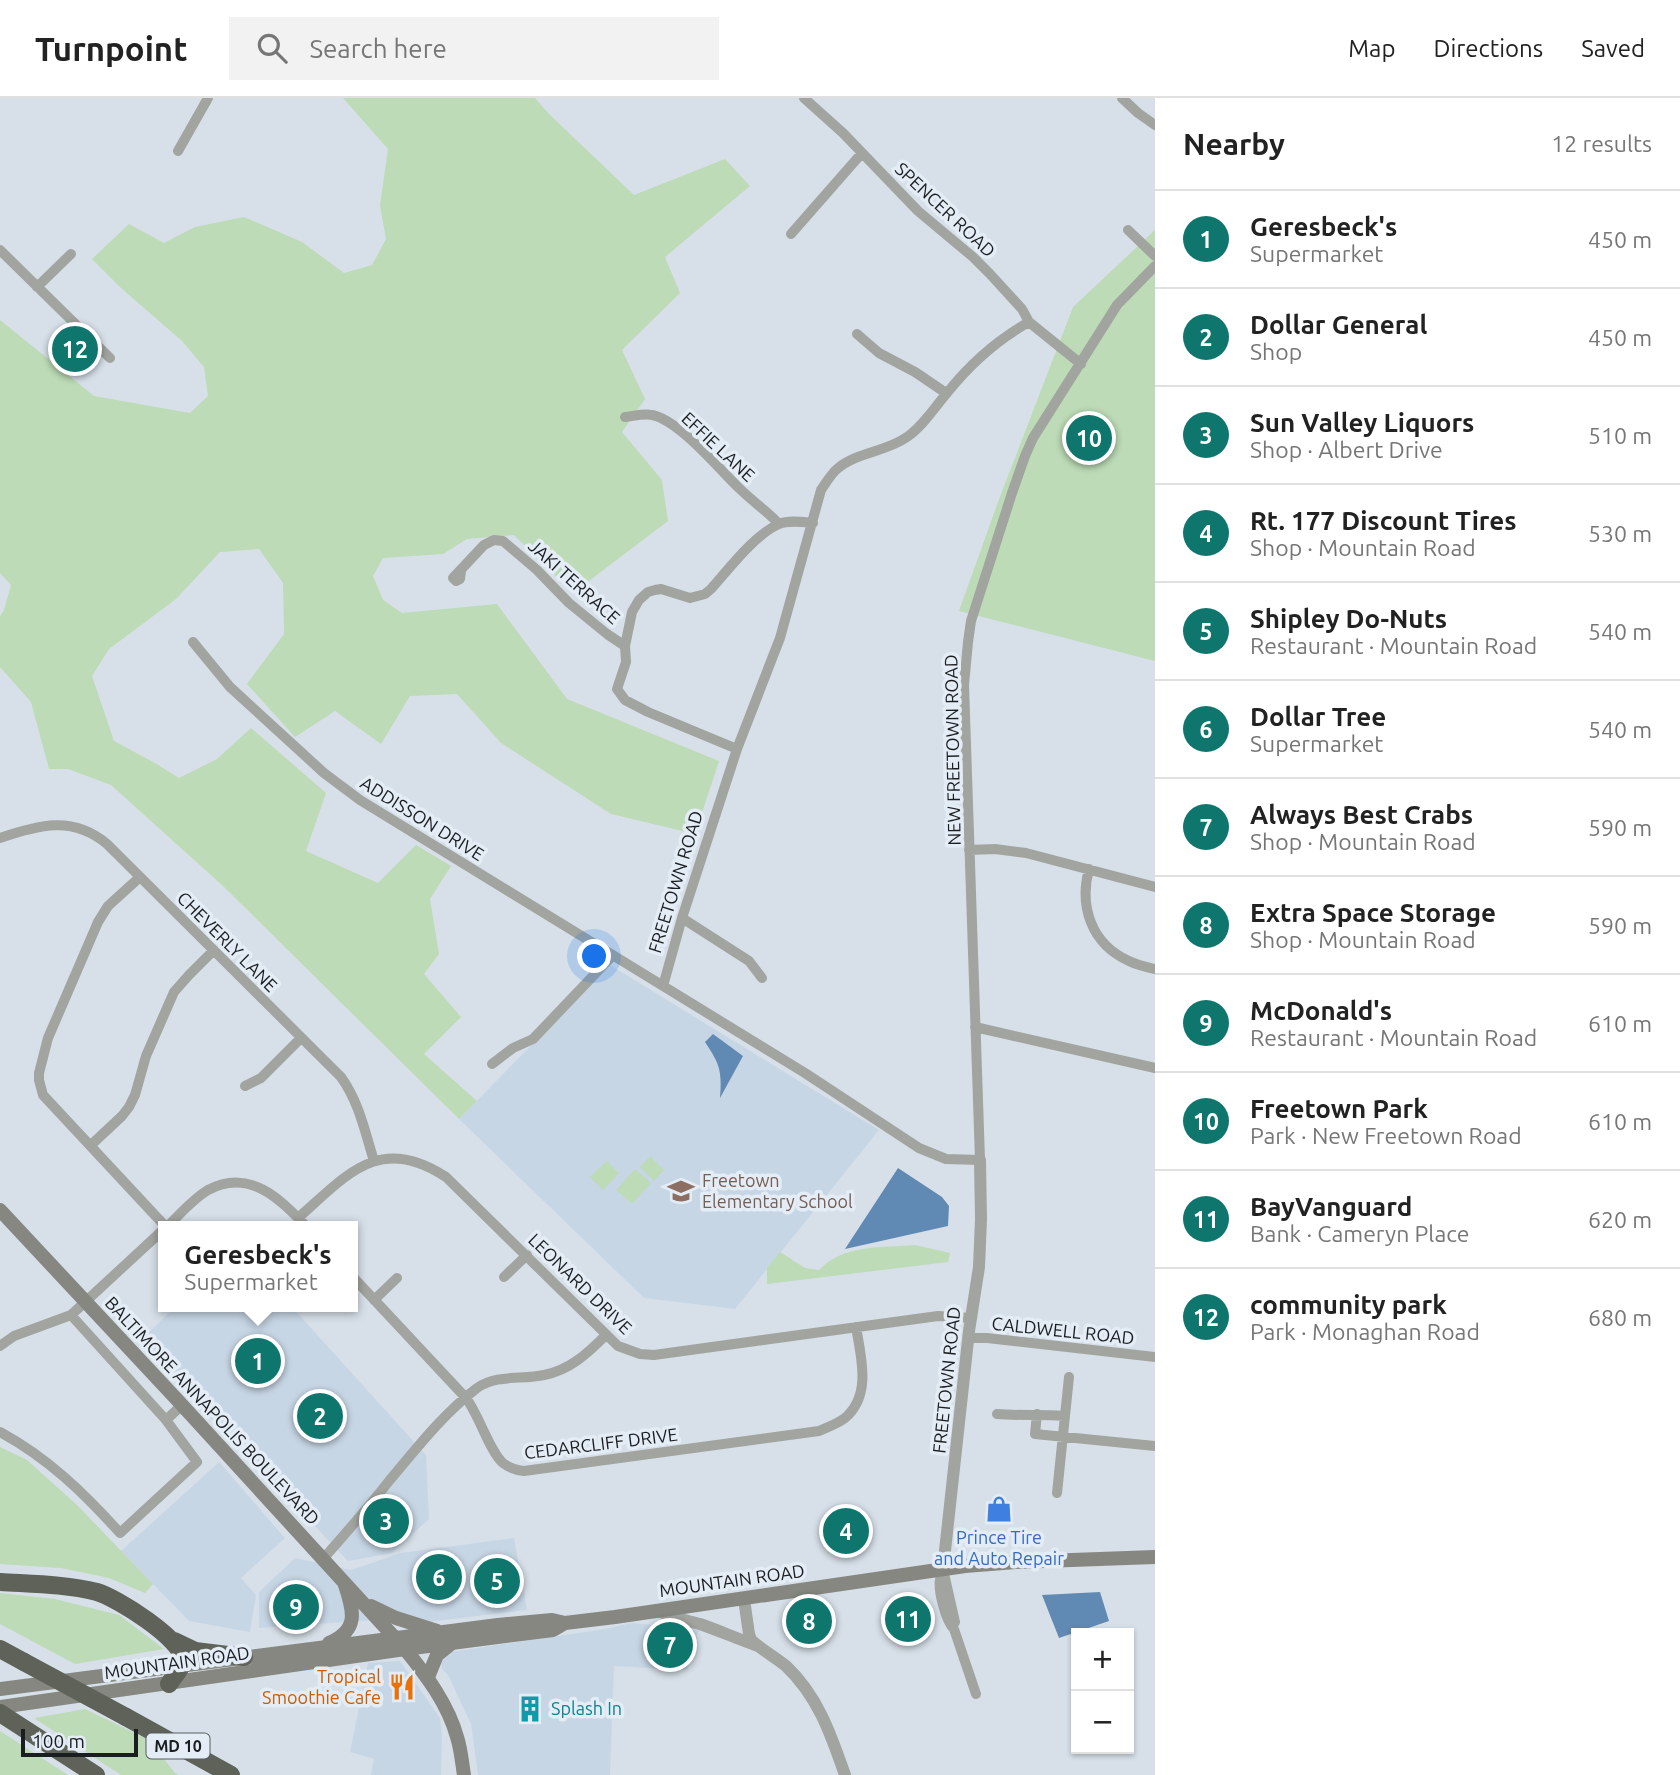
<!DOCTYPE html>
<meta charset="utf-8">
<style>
:root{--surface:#fff;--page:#f2f2f2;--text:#222;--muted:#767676;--line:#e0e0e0;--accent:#0f766e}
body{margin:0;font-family:Ubuntu,sans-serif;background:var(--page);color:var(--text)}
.controls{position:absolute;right:21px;bottom:21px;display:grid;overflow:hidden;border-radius:0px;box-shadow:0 2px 5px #0004}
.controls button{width:63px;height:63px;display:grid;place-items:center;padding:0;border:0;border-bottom:2px solid var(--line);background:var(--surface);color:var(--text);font:35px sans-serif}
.scale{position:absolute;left:21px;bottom:18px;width:117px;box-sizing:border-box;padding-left:7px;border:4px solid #1b1e21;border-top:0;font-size:19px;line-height:24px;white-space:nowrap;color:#1b1e21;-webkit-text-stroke:5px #e4edf6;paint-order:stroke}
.you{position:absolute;left:595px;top:859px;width:24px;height:24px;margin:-18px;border:5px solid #fff;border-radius:50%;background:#1a73e8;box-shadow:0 0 0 10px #1a73e833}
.badge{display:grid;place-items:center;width:46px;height:46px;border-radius:50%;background:var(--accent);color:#fff;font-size:23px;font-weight:700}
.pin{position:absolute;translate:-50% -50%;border:4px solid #fff;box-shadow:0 2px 7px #0006}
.popup{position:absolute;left:158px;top:1123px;width:200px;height:91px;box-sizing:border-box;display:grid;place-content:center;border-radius:0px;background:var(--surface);filter:drop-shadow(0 2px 5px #0005);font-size:23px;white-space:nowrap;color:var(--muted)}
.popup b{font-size:26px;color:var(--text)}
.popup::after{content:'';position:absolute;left:50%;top:100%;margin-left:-14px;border:14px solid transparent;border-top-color:var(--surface)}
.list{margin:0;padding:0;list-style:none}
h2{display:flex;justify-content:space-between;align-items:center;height:91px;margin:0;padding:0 28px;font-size:30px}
h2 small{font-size:23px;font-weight:400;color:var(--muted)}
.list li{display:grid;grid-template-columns:46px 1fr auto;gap:21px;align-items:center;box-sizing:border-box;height:98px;padding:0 28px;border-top:2px solid var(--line)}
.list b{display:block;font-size:26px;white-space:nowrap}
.list p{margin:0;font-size:23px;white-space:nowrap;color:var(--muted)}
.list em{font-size:23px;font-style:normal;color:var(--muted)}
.icon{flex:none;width:38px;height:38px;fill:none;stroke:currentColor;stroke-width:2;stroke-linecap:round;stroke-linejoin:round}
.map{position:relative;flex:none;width:1155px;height:1677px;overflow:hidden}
header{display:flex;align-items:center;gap:42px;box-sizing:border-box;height:98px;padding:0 35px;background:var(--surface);border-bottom:2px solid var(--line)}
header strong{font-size:33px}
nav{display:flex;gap:38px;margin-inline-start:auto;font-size:24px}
.search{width:490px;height:63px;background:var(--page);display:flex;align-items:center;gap:18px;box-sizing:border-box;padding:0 24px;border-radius:0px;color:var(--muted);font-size:26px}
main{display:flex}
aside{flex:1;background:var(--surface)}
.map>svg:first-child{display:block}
.built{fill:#c7d6e5}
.green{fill:#bcdbb6}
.water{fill:#608ab3}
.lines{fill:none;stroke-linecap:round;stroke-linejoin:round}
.minor{stroke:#a2a49f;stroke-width:10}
.tertiary{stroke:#a2a49f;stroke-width:12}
.secondary{stroke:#858780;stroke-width:14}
.motorway{stroke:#5e6258;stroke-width:18}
.motorway-bridge{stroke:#5e6258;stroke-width:18}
.labels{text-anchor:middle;stroke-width:7;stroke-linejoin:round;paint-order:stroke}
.shield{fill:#e4edf6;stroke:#575c61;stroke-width:2}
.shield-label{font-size:16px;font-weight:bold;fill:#1b1e21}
.street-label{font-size:18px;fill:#1b1e21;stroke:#e4edf6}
.education-label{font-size:18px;fill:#785e54;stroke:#e4edf6;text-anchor:start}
.shop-label{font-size:18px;fill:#366cbe;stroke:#e4edf6}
.food-label{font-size:18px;fill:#c56008;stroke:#e4edf6;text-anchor:end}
.culture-label{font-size:18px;fill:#0d838f;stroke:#e4edf6;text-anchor:start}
</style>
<header>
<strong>Turnpoint</strong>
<div class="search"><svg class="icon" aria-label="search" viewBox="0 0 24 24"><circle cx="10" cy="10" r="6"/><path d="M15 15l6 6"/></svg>Search here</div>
<nav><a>Map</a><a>Directions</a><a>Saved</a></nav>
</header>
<main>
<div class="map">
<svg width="1155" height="1677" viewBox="0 0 1155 1677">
<rect width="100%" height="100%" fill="#d7e0e9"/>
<path class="built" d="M610,867L879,1032L735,1211L644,1200L459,1021Z
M175,1209H292L426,1357L429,1421L392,1455L348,1463L139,1244Z
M219,1364L285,1440L241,1480L256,1497L250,1534L189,1523L121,1453Z
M514,1440L527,1512L428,1524L403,1520L259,1530V1494L295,1460L351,1472L401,1455Z
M631,1525L699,1531L687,1572L614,1568L610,1677H478L471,1626L448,1577L442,1571L441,1565L443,1560L450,1554L605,1531Z
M400,1563L440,1620L442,1639L441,1677H371L374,1661L350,1654L368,1565Z"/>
<path class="green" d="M343,0H535L548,15L634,97L725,61L750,88L665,159L680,195L622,252L645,301L622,334L662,382L668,423L573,495L514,437L467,441L443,456L383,460L373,478L383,502L402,515L497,506L567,601L719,663L695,736L611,716L501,645L457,596L410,598L381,646L335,613L295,639L247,586L284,536L283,485L259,451L220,454L176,501L109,551L92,578L114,643L155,665L179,680L217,661L251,630L326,695L306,753L378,785L416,747L451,768L430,801L439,856L424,876L461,919L424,956L477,1003L459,1021L223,788L111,687L68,671H49L31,604L0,569V518L4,512L11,487L0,475V222L94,298L190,315L208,298L204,269L182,243L121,190L92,161L129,126L164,145L195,129L244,119L302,144L344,175L372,167L386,141L380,107L388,51Z
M1155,132V563L959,513L998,404L1073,209Z
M650,1058L664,1072L654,1083L640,1069Z
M607,1063L619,1075L603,1092L590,1079Z
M635,1071L651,1085L632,1106L616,1092Z
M915,1147L950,1155L948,1164L767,1186V1170L780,1154L805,1170L819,1172C844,1146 881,1150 915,1147Z
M0,1349L27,1362L77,1407L153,1486L145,1495L109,1480L61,1470L0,1466Z
M0,1495L55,1501L119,1517L164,1551L75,1566L0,1526Z
M85,1611L149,1642L175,1675L179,1677H121L34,1620Z
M0,1633L68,1677H0Z"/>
<path class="water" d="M713,936L743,958L720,1000C722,973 720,966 705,944Z
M898,1070L942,1099L949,1108L948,1128L845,1151Z
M1100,1494L1109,1523L1059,1540L1042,1497Z"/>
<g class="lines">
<path class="minor" d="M804,0L843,35L918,113L973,159L990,176L1022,211L1029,224L1081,266
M1122,0L1138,15L1155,27
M178,53L208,0
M1128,132L1155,158
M791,136L862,55
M0,152L110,260
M37,189L71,156
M857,236L879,255L915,274L946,295
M625,319C634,318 644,315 652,317C679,322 719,371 739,390C752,403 767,413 779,426
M461,473L460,481L456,483L453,480L484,447L494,442L503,443L537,472L569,505L607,536L625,548
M193,544L230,589L324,675L360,702L805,975L919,1050L946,1061L980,1062L964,587L968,544L971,523L1012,395L1025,358L1033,340L1117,207L1155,168
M737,651L648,614L625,602L617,591L626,564L625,548L632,514L639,502L648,494L655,492L661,491L690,500L705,496L711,491C729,471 754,437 779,426C789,422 802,424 813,425
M0,740C38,727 73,717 107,746L341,979C359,1004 365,1034 374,1063
M969,752L995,751L1026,755L1155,789
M1089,771C1079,808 1091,846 1129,863C1137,867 1146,869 1155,871
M140,779L108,808L98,824L48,940L39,975V982L43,997L165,1128
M682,820L749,863L762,880
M663,888L682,820L737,651L780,540L821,392C826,385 831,376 837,371C857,354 886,354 907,339C923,328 934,310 947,295C970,266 997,242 1029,224
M975,929L1155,970
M492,966L513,950L533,941L613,857
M245,988L261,980L301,940
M91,1047L122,1018L129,1009L135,997L146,958L174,894L189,877L213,853
M298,1120C347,1077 379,1035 446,1079L618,1248L640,1256L654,1257L938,1218L971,1220
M168,1128C180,1116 193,1101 208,1092C249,1070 279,1100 306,1128
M352,1178L466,1300C479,1317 490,1354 503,1365C509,1370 516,1372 524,1373L819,1333C828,1329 837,1326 845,1320C872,1297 861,1259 856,1229
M504,1179L527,1157
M374,1202L397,1180
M968,1240H987L1155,1259
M0,1248L14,1238L71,1217L163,1132
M997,1316C1020,1318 1042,1316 1064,1318
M1037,1316L1035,1336L1155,1348
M166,1322L182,1307
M0,1334C48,1360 84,1395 120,1435L197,1364L166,1322L71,1217
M1057,1395L1069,1279
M323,1461C346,1435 368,1410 389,1383C416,1351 443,1316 477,1290C497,1276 522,1282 544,1277C570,1272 588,1255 606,1237
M943,1471C942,1475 940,1478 940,1482C938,1493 946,1524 954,1531L976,1596
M943,1471L955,1524"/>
<path class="tertiary" d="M943,1471L969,1233L979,1169L981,1121L980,1062
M744,1501L749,1536L751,1542C762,1552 775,1559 786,1568C818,1598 831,1637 845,1677
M659,1513C672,1520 686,1522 700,1526C720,1533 738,1541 758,1548"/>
<path class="secondary" d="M0,1112L182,1307L405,1551C426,1577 448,1606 457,1639C461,1651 462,1665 464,1677
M371,1508L396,1520L437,1533
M329,1545C359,1532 354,1514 345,1487
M428,1579L437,1557L452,1545
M0,1591L498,1527L552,1522L565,1525L615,1519L965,1468L1016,1464L1155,1459
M0,1609L405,1551L553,1532L565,1525"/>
<path class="motorway" d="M0,1484C32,1486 65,1486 97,1494C115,1499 185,1542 183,1563C182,1571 173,1579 169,1586
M174,1543L195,1553L244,1559
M0,1551L24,1564
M0,1615L96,1677
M126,1619L231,1677"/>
<path class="motorway-bridge" d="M24,1564L126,1619"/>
</g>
<defs>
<g id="school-bare" transform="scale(2.1)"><path d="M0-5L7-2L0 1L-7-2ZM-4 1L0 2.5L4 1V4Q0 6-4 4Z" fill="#8d6e63" stroke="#e4edf6" stroke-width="2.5" paint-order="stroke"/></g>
<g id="shop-bare" transform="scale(2.1)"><path d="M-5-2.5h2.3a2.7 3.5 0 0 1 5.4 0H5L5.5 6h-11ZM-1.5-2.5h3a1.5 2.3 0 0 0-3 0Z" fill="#3f7fe0" stroke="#e4edf6" stroke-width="2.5" paint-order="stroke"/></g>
<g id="restaurant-bare" transform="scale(2.1)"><path d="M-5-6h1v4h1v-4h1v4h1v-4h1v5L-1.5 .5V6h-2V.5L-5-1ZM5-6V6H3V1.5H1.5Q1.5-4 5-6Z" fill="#e8710a" stroke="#e4edf6" stroke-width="2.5" paint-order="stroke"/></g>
<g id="building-bare" transform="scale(2.1)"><path d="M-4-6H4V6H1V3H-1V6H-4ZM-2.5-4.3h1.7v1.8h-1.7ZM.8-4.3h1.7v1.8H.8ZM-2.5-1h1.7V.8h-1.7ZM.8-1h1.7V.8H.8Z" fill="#0f9aa8" stroke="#e4edf6" stroke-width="2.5" paint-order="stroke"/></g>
</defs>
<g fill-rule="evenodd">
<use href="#school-bare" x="681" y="1093"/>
<use href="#shop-bare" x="999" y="1411"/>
<use href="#restaurant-bare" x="402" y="1589"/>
<use href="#building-bare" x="530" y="1611"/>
</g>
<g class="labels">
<rect class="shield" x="146.5" y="1635.5" width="63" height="25" rx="5"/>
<g class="shield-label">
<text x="178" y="1654">MD 10</text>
</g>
<g class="street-label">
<text transform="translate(945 112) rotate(43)" y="6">SPENCER ROAD</text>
<text transform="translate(718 349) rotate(43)" y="6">EFFIE LANE</text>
<text transform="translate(574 484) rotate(42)" y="6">JAKI TERRACE</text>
<text transform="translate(953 652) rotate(-91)" y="6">NEW FREETOWN ROAD</text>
<text transform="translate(422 721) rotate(32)" y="6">ADDISSON DRIVE</text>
<text transform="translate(676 784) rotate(-73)" y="6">FREETOWN ROAD</text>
<text transform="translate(227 844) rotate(45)" y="6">CHEVERLY LANE</text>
<text transform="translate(580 1186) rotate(44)" y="6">LEONARD DRIVE</text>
<text transform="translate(1063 1233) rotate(6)" y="6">CALDWELL ROAD</text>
<text transform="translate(947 1282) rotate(-84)" y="6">FREETOWN ROAD</text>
<text transform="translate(212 1313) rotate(47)" y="6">BALTIMORE ANNAPOLIS BOULEVARD</text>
<text transform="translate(601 1346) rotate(-7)" y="6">CEDARCLIFF DRIVE</text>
<text transform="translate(732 1483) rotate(-8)" y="6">MOUNTAIN ROAD</text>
<text transform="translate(177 1565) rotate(-8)" y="6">MOUNTAIN ROAD</text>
</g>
<g class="education-label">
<text x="702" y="1089">Freetown<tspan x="702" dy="21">Elementary School</tspan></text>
</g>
<g class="shop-label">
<text x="999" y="1446">Prince Tire<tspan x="999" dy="21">and Auto Repair</tspan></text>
</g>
<g class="food-label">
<text x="381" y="1585">Tropical<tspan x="381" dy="21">Smoothie Cafe</tspan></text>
</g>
<g class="culture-label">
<text x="551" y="1617">Splash In</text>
</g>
</g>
</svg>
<div class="controls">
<button>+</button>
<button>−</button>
</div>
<div class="scale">100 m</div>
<div class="you"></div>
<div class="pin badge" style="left:258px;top:1263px">1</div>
<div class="popup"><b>Geresbeck's</b>Supermarket</div>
<div class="pin badge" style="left:320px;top:1318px">2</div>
<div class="pin badge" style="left:386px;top:1423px">3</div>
<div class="pin badge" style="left:846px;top:1433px">4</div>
<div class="pin badge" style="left:497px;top:1483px">5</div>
<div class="pin badge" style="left:439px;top:1479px">6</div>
<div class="pin badge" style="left:670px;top:1547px">7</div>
<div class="pin badge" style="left:809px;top:1523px">8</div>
<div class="pin badge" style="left:296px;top:1509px">9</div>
<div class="pin badge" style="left:1089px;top:340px">10</div>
<div class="pin badge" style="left:908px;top:1521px">11</div>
<div class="pin badge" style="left:75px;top:251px">12</div>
</div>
<aside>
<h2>Nearby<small>12 results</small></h2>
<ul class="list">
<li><span class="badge">1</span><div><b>Geresbeck's</b><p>Supermarket</p></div><em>450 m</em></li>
<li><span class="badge">2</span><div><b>Dollar General</b><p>Shop</p></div><em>450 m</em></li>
<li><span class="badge">3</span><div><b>Sun Valley Liquors</b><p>Shop · Albert Drive</p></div><em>510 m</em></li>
<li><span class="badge">4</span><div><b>Rt. 177 Discount Tires</b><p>Shop · Mountain Road</p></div><em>530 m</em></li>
<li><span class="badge">5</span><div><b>Shipley Do-Nuts</b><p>Restaurant · Mountain Road</p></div><em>540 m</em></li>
<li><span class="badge">6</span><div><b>Dollar Tree</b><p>Supermarket</p></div><em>540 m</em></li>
<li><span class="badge">7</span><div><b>Always Best Crabs</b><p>Shop · Mountain Road</p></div><em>590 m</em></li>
<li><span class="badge">8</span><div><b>Extra Space Storage</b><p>Shop · Mountain Road</p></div><em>590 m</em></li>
<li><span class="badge">9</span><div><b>McDonald's</b><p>Restaurant · Mountain Road</p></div><em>610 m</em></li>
<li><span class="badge">10</span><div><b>Freetown Park</b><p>Park · New Freetown Road</p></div><em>610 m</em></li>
<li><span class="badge">11</span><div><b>BayVanguard</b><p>Bank · Cameryn Place</p></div><em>620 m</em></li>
<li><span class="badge">12</span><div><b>community park</b><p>Park · Monaghan Road</p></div><em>680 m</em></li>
</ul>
</aside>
</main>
